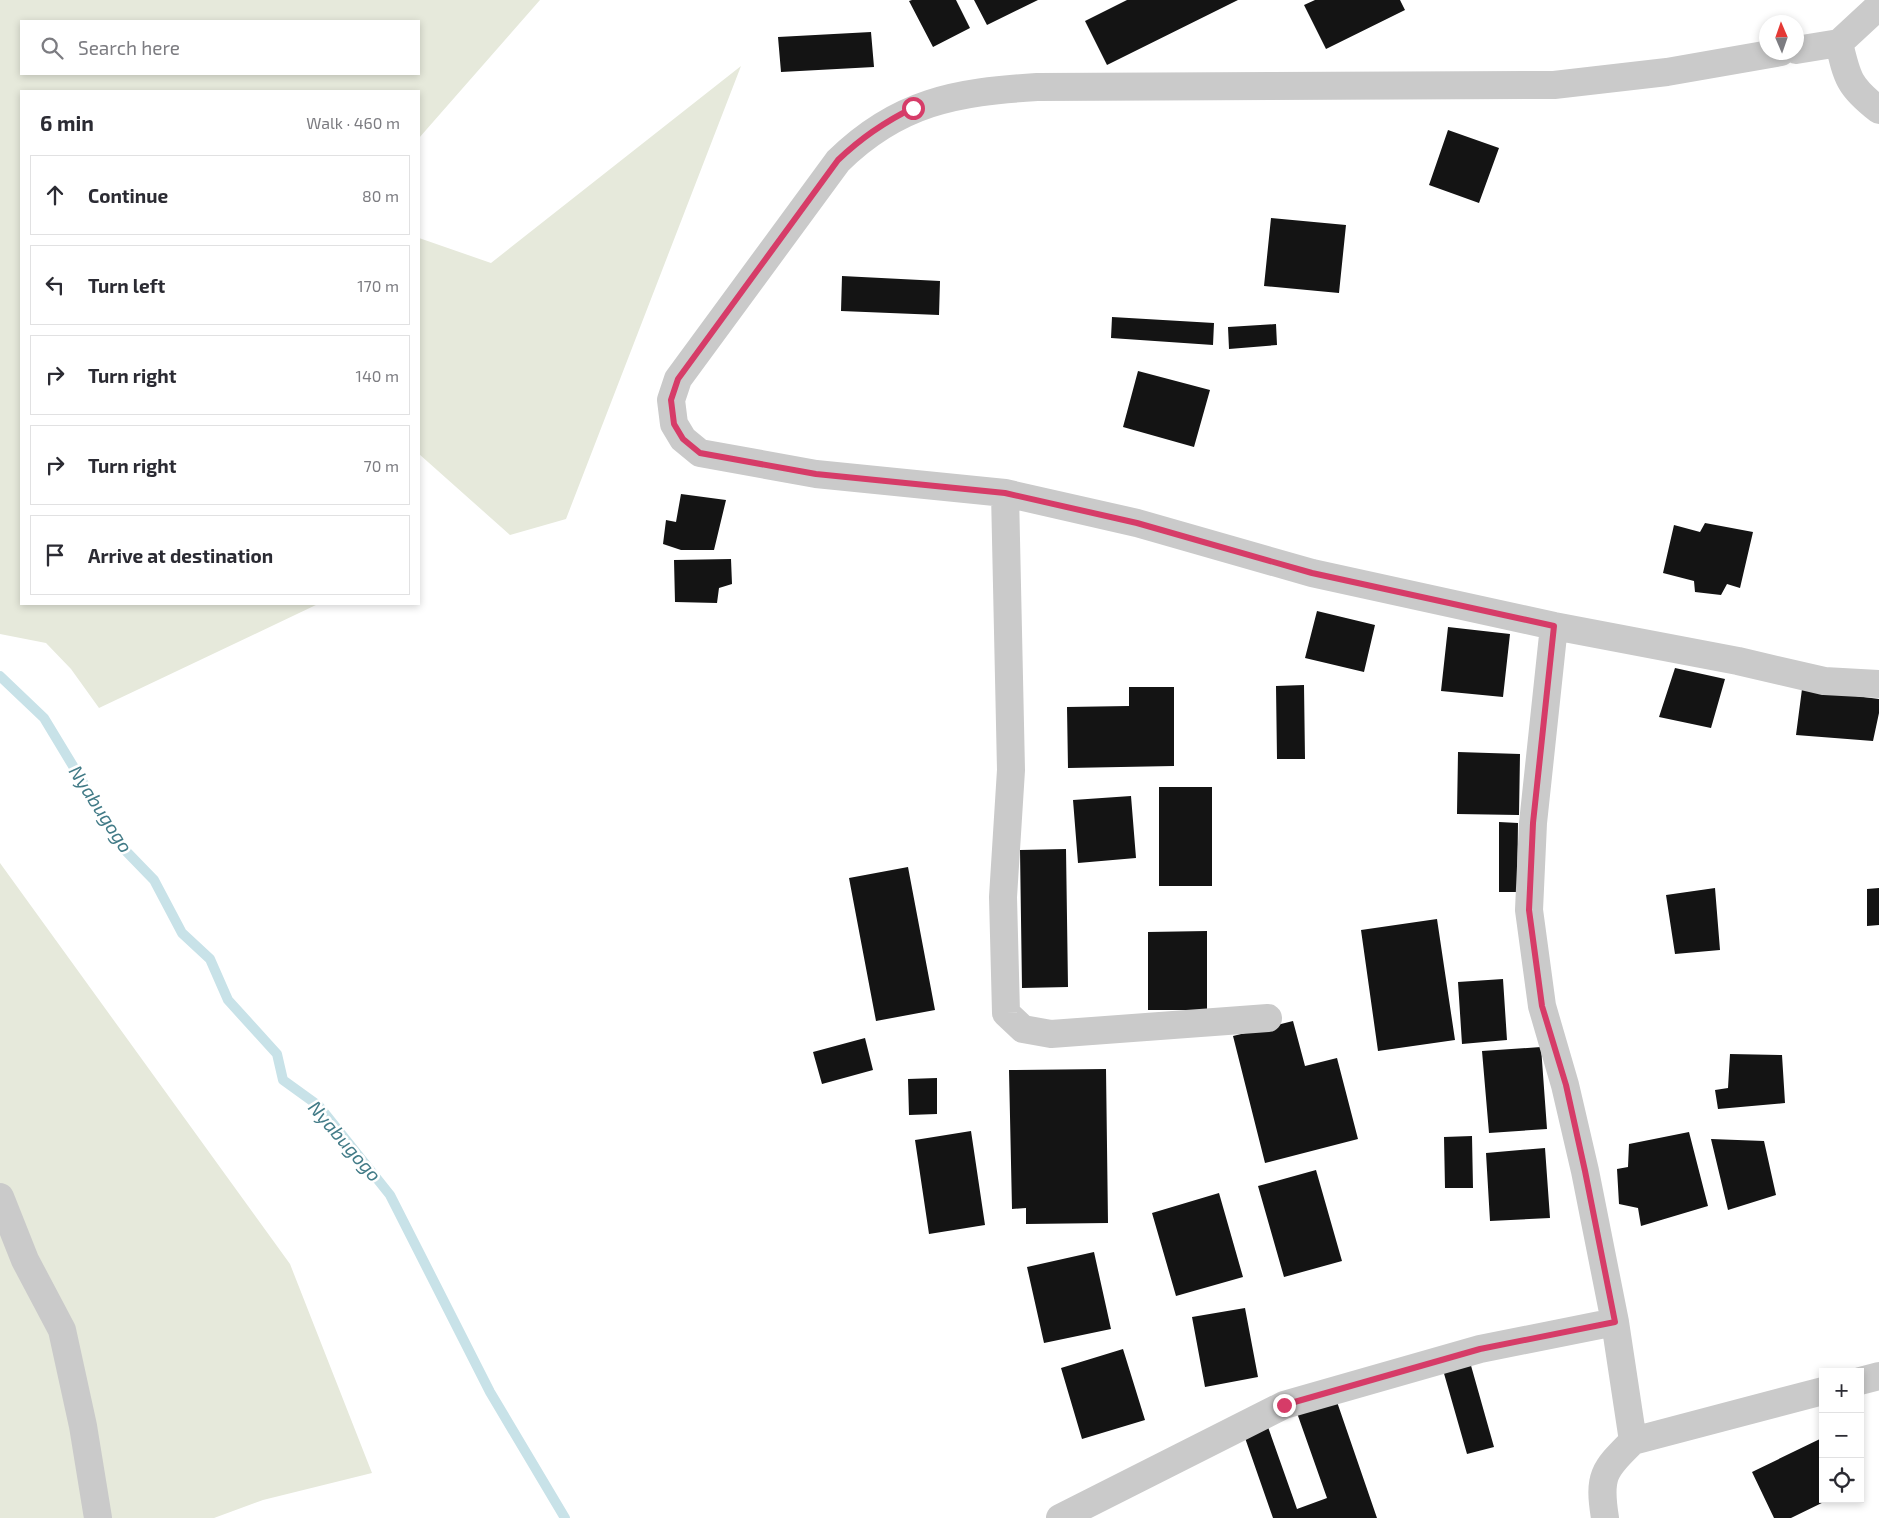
<!DOCTYPE html>
<meta charset="utf-8">
<style>
:root{--surface:#fff;--page:#f2f2f3;--text:#2b2b33;--muted:#7c7c81;--line:#e1e1e2}
body{margin:0;font-family:"Exo 2",sans-serif;background:var(--page);color:var(--text)}
.controls{position:absolute;right:15px;bottom:15px;display:grid;overflow:hidden;border-radius:0px;box-shadow:0 2px 8px #0003}
.controls button{width:45px;height:45px;display:grid;place-items:center;padding:0;border:0;border-bottom:1px solid var(--line);background:var(--surface);color:var(--text);font:25px sans-serif}
.compass{position:absolute;left:1759px;top:15px;width:45px;height:45px;border-radius:50%;background:var(--surface);box-shadow:0 2px 8px #0003;rotate:358deg}
.stop{position:absolute;width:15px;height:15px;margin:-11px;border:4px solid #d63c68;border-radius:50%;background:#fff}
.stop.end{background:#d63c68;border-color:#fff;box-shadow:0 1px 5px #0008}
.list{margin:0;padding:0;list-style:none}
h2{display:flex;justify-content:space-between;align-items:center;height:65px;margin:0;padding:0 20px;font-size:21px}
h2 small{font-size:16px;font-weight:400;color:var(--muted)}
.list li{display:grid;grid-template-columns:32px 1fr auto;gap:15px;align-items:center;box-sizing:border-box;height:80px;margin:0 10px 10px;padding:0 10px;border:1px solid var(--line);border-radius:0px}
.list b{display:block;font-size:19px;white-space:nowrap}
.list em{font-size:16px;font-style:normal;color:var(--muted)}
.icon{flex:none;width:28px;height:28px;fill:none;stroke:currentColor;stroke-width:2;stroke-linecap:round;stroke-linejoin:round}
.map{position:relative;flex:none;width:1879px;height:1518px;overflow:hidden}
.search{position:absolute;background:var(--surface);box-shadow:0 2px 8px #0003;left:20px;top:20px;width:400px;height:55px;display:flex;align-items:center;gap:12px;box-sizing:border-box;padding:0 18px;border-radius:0px;color:var(--muted);font-size:19px}
.panel{position:absolute;background:var(--surface);box-shadow:0 2px 8px #0003;left:20px;top:90px;width:400px;height:515px;border-radius:0px}
.map>svg:first-child{display:block}
.green{fill:#e6e9db;fill-rule:evenodd}
.lines{fill:none;stroke-linecap:round;stroke-linejoin:round}
.stream{stroke:#c8e2e8;stroke-width:10}
.building{fill:#141414}
.street{stroke:#cacaca;stroke-width:28}
.route{stroke:#d63c68;stroke-width:6}
.labels{text-anchor:middle;stroke-width:5;stroke-linejoin:round;paint-order:stroke}
.water-label{font-size:19px;font-style:italic;fill:#427b87;stroke:#fff}
</style>
<div class="map">
<svg width="1879" height="1518" viewBox="0 0 1879 1518">
<rect width="100%" height="100%" fill="#fff"/>
<path class="green" d="M0,0H540L419,138V91H21V604H318L99,708L71,669L46,643L0,634ZM419,21V74H21V21Z
M741,66L566,519L510,535L419,454V238L491,263Z
M0,863L290,1264L372,1473L263,1500L214,1518H0Z"/>
<g class="lines">
<path class="stream" d="M0,676L44,718L122,847L154,880L182,933L210,959L228,1000L277,1054L283,1080L319,1106L390,1195L490,1392L565,1518"/>
</g>
<path class="building" d="M912,0H956L970,28L933,47L909,1Z
M974,0H1038L987,25Z
M1127,0H1238L1107,65L1085,21Z
M1315,0H1400L1405,10L1326,49L1304,5Z
M871,32L874,67L781,72L778,37Z
M1448,130L1499,148L1479,203L1429,185Z
M1271,218L1346,225L1339,293L1264,286Z
M842,276L940,281L939,315L841,311Z
M1112,317L1214,323L1213,345L1111,338Z
M1276,324L1277,345L1229,349L1228,327Z
M1138,371L1210,390L1194,447L1123,427Z
M681,494L726,500L714,550H681L663,544L666,520L676,522Z
M1705,523L1753,532L1740,588L1727,584L1721,595L1695,592L1694,581L1663,573L1674,525L1700,532Z
M731,559L732,584L719,588L717,603L675,602L674,560Z
M1317,611L1375,625L1364,672L1305,658Z
M1448,627L1510,634L1503,697L1441,691Z
M1675,668L1725,679L1711,728L1659,717Z
M1304,685L1305,759H1277L1276,686Z
M1129,687H1174V766L1068,768L1067,707L1129,706Z
M1802,689L1879,699V713L1873,741L1796,735Z
M1458,752L1520,754L1519,815L1457,814Z
M1159,787H1212V886H1159Z
M1131,796L1136,858L1078,863L1073,800Z
M1499,822L1518,823L1517,892H1499Z
M1066,849L1068,987L1022,988L1020,850Z
M908,867L935,1010L876,1021L849,878Z
M1715,888L1720,950L1675,954L1666,895Z
M1879,888V925L1867,926V889Z
M1437,919L1455,1040L1378,1051L1361,930Z
M1207,931V1010H1148V932Z
M1503,979L1507,1040L1462,1044L1458,982Z
M1293,1021L1305,1066L1337,1058L1358,1139L1265,1163L1233,1036Z
M865,1038L873,1070L822,1084L813,1052Z
M1541,1047L1547,1129L1489,1133L1482,1051Z
M1730,1054L1782,1055L1785,1103L1718,1109L1715,1090L1728,1088Z
M1106,1069L1108,1223L1026,1224V1208L1012,1209L1009,1070Z
M937,1078V1114L909,1115L908,1079Z
M971,1131L985,1225L929,1234L915,1140Z
M1689,1132L1708,1206L1641,1226L1638,1208L1619,1204L1617,1169L1628,1167L1629,1144Z
M1472,1136L1473,1188H1445L1444,1137Z
M1711,1139L1764,1141L1776,1195L1728,1210Z
M1545,1148L1550,1218L1490,1221L1486,1153Z
M1316,1170L1342,1261L1284,1277L1258,1186Z
M1219,1193L1243,1277L1176,1296L1152,1213Z
M1094,1252L1111,1329L1044,1343L1027,1267Z
M1245,1308L1258,1377L1205,1387L1192,1317Z
M1123,1349L1145,1420L1082,1439L1061,1368Z
M1470,1362L1494,1447L1467,1454L1443,1370Z
M1336,1399L1377,1518H1273L1244,1435L1268,1427L1297,1509L1327,1498L1297,1413Z
M1822,1438L1823,1499H1830L1791,1518H1774L1752,1472Z"/>
<g class="lines">
<path class="street" d="M1839,43C1847,78 1849,87 1879,110
M1796,50L1839,43L1879,6
M1781,52L1667,72L1554,85L1037,87C956,92 898,102 838,161L678,379L671,400L674,424L683,439L700,453L816,474L1005,493L1137,523L1312,573L1554,626L1738,661L1824,681L1879,684
M1005,493L1011,770L1003,897L1006,1013L1023,1029L1051,1034L1268,1018
M1554,626L1533,823L1529,910L1542,1006L1565,1085L1585,1171L1615,1322L1633,1441L1823,1391
M0,1197L25,1260L62,1330L83,1426L98,1518
M1860,1381L1879,1376
M1060,1518L1284,1405L1480,1349L1615,1322
M1605,1518C1598,1475 1604,1470 1633,1441"/>
</g>
<g class="lines">
<path class="route" d="M913,108C884,122 861,138 838,160L678,379L671,400L674,424L683,439L700,453L816,474L1005,493L1137,523L1312,573L1554,626L1533,823L1529,910L1542,1006L1566,1085L1585,1171L1615,1322L1480,1349L1284,1405"/>
</g>
<g class="labels">
<g class="water-label">
<text transform="translate(101 809) rotate(57)" y="7">Nyabugogo</text>
<text transform="translate(345 1141) rotate(49)" y="7">Nyabugogo</text>
</g>
</g>
</svg>
<div class="controls">
<button>+</button>
<button>−</button>
<button><svg class="icon" aria-label="locate" viewBox="0 0 24 24"><circle cx="12" cy="12" r="6"/><path d="M12 2v4M12 18v4M2 12h4M18 12h4"/></svg></button>
</div>
<svg class="compass" viewBox="-18 -18 36 36"><path d="M0-13l5 13h-10z" fill="#e53935"/><path d="M0 13l5-13h-10z" fill="#7c7c81"/></svg>
<div class="stop" style="left:913px;top:108px"></div>
<div class="stop end" style="left:1284px;top:1405px"></div>
<div class="search"><svg class="icon" aria-label="search" viewBox="0 0 24 24"><circle cx="10" cy="10" r="6"/><path d="M15 15l6 6"/></svg>Search here</div>
<section class="panel">
<h2>6 min<small>Walk · 460 m</small></h2>
<ul class="list">
<li><svg class="icon" aria-label="ahead" viewBox="0 0 24 24"><path d="M12 20V5M6 11l6-6 6 6"/></svg><div><b>Continue</b></div><em>80 m</em></li>
<li><svg class="icon" aria-label="left" viewBox="0 0 24 24"><path d="M17 20v-9H6M10 6l-5 5 5 5"/></svg><div><b>Turn left</b></div><em>170 m</em></li>
<li><svg class="icon" aria-label="right" viewBox="0 0 24 24"><path d="M7 20v-9h11M14 6l5 5-5 5"/></svg><div><b>Turn right</b></div><em>140 m</em></li>
<li><svg class="icon" aria-label="right" viewBox="0 0 24 24"><path d="M7 20v-9h11M14 6l5 5-5 5"/></svg><div><b>Turn right</b></div><em>70 m</em></li>
<li><svg class="icon" aria-label="arrive" viewBox="0 0 24 24"><path d="M6 21V4h12l-3 4 3 4H6"/></svg><div><b>Arrive at destination</b></div></li>
</ul>
</section>
</div>
